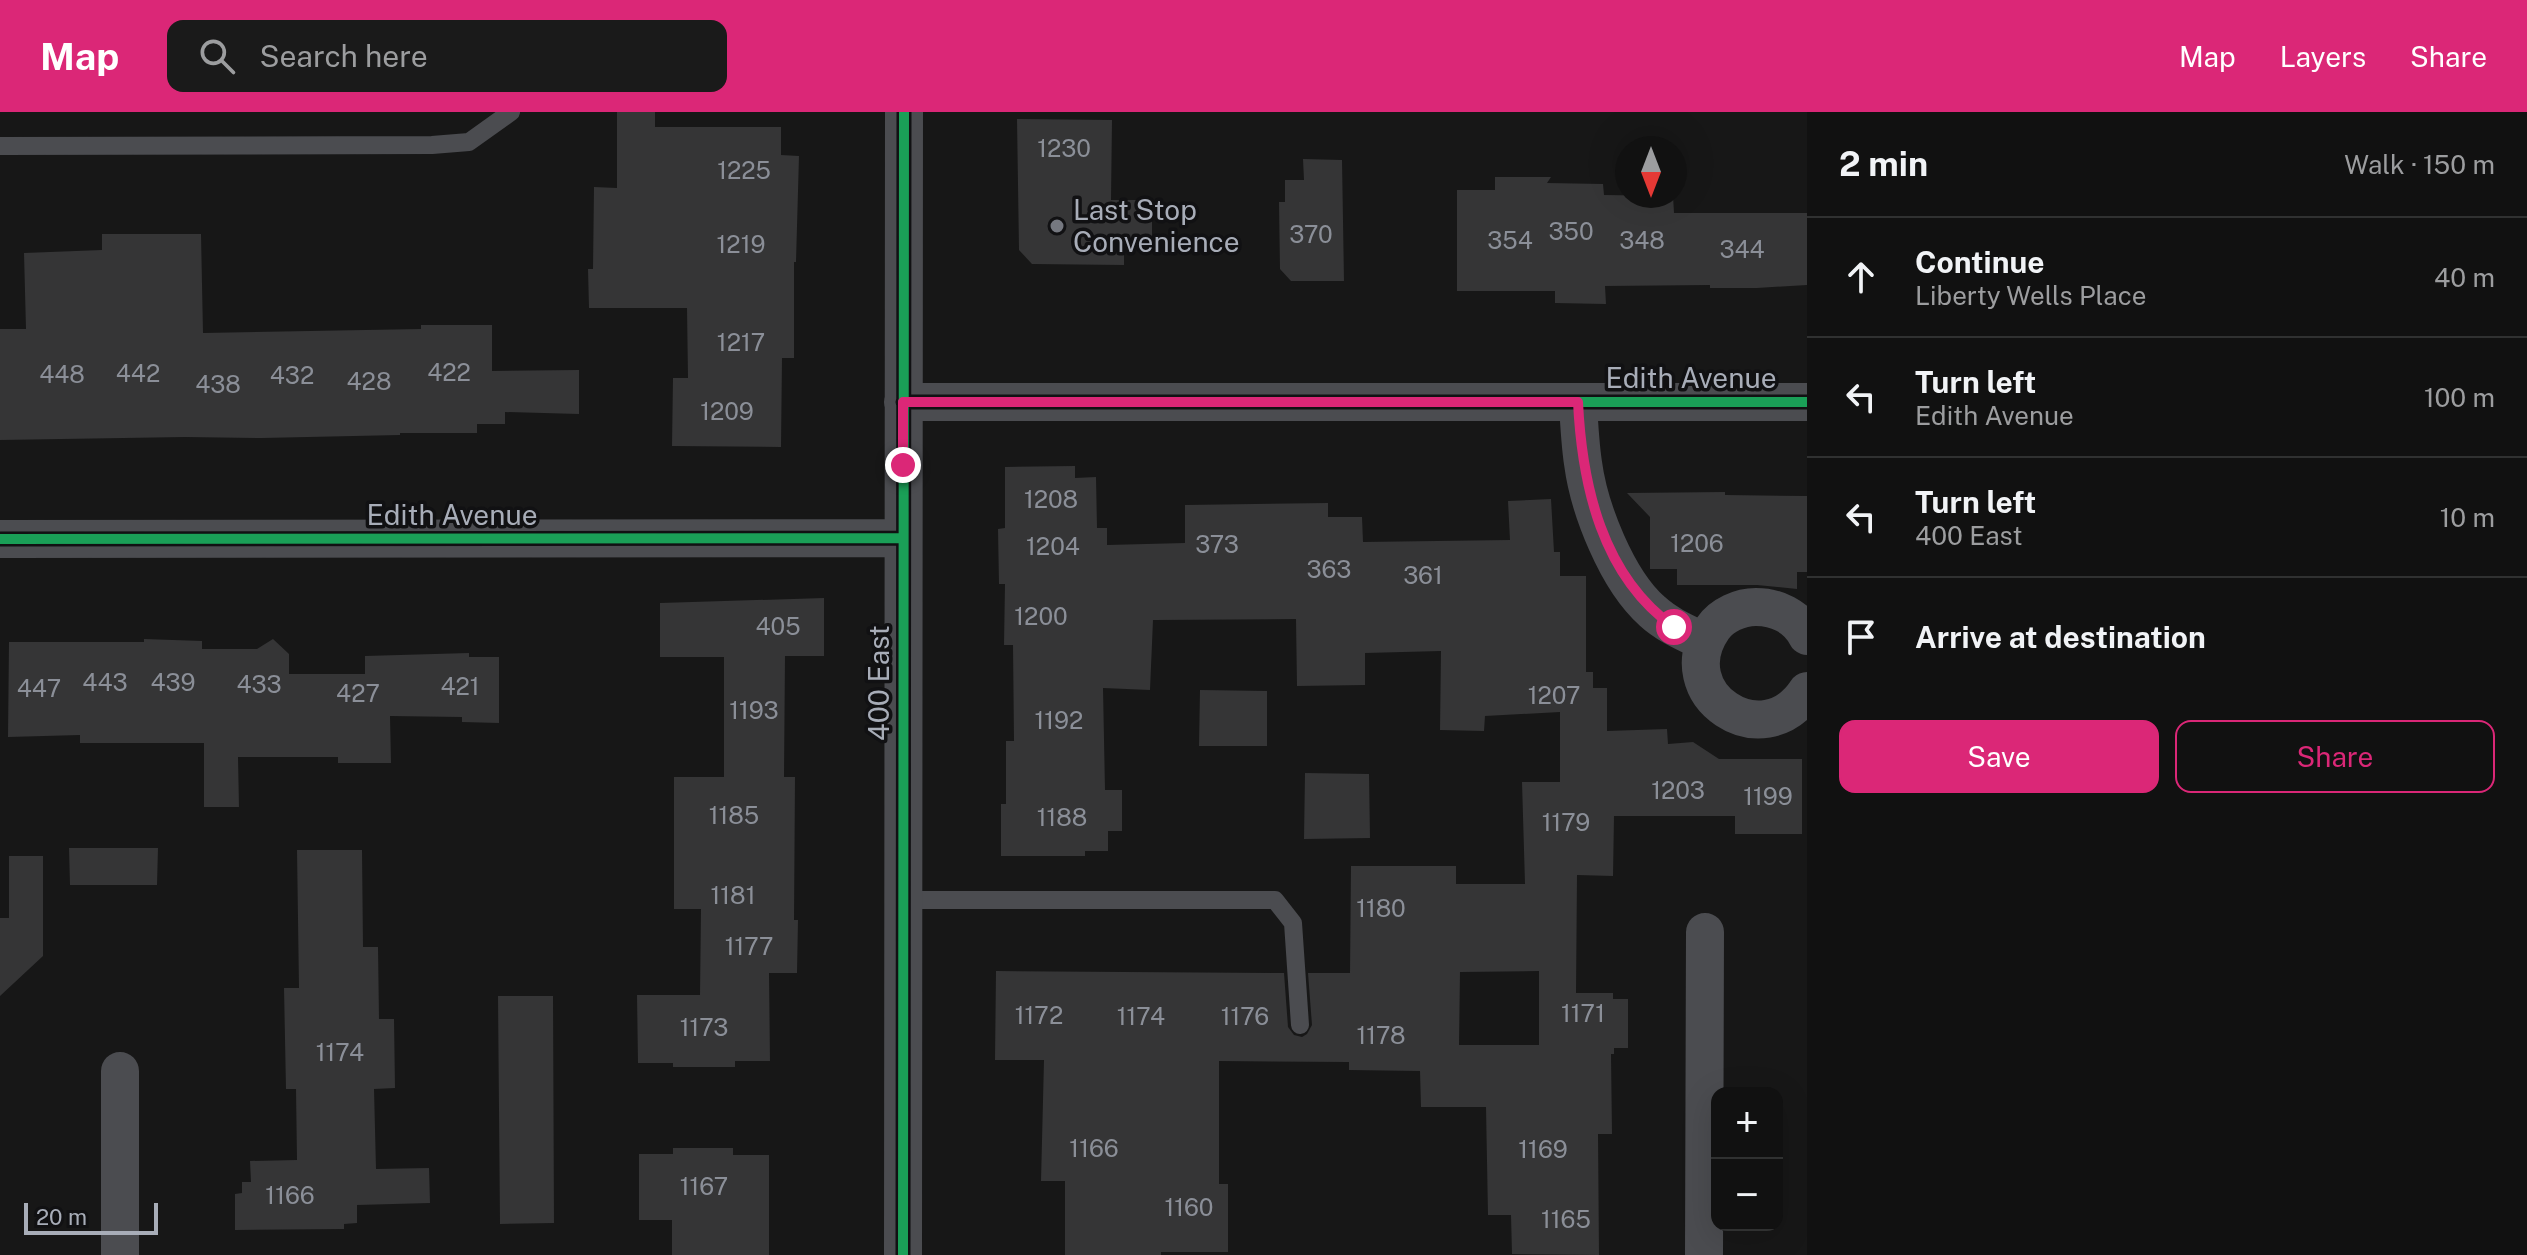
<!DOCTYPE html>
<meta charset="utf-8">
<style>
:root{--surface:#111;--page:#1a1a1a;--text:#f1f3f6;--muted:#9c9d9f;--line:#303131;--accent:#db2777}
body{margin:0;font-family:"Public Sans",sans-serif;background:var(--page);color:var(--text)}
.controls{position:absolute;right:24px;bottom:24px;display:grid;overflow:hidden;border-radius:16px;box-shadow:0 8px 32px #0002}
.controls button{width:72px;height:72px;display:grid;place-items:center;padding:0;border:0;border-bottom:2px solid var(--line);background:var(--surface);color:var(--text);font:40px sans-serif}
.compass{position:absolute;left:1615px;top:24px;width:72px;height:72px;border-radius:50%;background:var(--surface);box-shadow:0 8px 32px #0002;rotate:180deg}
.scale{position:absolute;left:24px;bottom:20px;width:134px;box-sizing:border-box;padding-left:8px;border:4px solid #a8adb8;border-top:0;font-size:22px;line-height:28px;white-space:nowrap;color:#a8adb8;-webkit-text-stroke:6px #111113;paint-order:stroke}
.stop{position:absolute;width:24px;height:24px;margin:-18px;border:6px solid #db2777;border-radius:50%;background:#fff}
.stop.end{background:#db2777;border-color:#fff;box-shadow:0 2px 8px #0008}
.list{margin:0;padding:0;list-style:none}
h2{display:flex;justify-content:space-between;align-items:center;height:104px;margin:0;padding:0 32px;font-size:34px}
h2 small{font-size:26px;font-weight:400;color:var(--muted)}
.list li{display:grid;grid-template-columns:52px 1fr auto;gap:24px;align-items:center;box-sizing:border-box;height:120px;padding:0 32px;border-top:2px solid var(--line)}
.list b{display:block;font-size:30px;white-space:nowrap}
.list p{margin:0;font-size:26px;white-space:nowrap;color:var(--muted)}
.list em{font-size:26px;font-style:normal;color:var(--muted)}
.actions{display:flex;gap:16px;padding:24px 32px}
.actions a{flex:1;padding:18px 0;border:2px solid var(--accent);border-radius:16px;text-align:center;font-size:28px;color:var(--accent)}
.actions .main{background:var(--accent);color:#fff}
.icon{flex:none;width:44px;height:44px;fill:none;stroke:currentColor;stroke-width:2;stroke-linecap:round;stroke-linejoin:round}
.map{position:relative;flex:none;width:1807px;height:1143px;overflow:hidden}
header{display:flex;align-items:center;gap:48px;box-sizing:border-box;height:112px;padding:0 40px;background:var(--accent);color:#fff}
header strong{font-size:38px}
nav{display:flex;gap:44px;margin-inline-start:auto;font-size:28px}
.search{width:560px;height:72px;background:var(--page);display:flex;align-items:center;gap:20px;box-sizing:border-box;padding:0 28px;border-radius:16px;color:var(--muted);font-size:30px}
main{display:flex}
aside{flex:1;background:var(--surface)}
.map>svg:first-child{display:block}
.building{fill:#353536;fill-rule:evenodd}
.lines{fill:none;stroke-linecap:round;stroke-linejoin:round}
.lane{stroke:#4b4c50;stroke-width:18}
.street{stroke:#4b4c50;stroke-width:38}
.cycleway-casing{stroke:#111113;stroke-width:15}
.cycleway{stroke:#1a9f57;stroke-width:10}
.route{stroke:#db2777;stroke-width:10}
.poi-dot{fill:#757880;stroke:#111113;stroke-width:3}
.labels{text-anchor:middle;stroke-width:7;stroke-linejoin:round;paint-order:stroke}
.number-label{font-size:24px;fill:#8b8f98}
.poi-label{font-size:28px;fill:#a8adb8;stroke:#111113;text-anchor:start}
.street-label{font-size:28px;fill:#a8adb8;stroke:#111113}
</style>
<header>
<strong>Map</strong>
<div class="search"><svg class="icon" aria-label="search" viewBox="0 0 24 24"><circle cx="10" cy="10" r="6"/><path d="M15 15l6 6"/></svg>Search here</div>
<nav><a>Map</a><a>Layers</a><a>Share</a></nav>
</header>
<main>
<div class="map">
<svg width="1807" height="1143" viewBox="0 0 1807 1143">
<rect width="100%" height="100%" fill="#171717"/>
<path class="building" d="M617,0H655V15H781V43L799,44L796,150H794V246H782L781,335L672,334L673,266H688L687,196H589L588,157H593L594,75L617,76Z
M1017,7L1112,8L1111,88H1152V137H1124V153L1032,152L1019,138Z
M1303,47L1342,48L1344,169H1291L1280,157L1279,90H1285V68H1304Z
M1495,65H1551L1547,71L1603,72L1604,83L1673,84L1674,101H1807V173L1757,176H1710V173L1605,174L1606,192L1555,191V179H1457V78H1495Z
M102,122H201L203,221L421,217V213H492V259L579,258V302L505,300V312H477V321H400V323L262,326L185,325L0,328V217H26L24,141L102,138Z
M1075,354V366L1096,365L1097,416H1107V433L1185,431V393L1328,391V405H1362L1363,430L1510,428L1508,389L1551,387L1554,440H1560V464H1586V560H1593V576H1607V619L1667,617L1668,632L1693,630L1719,647H1802V722H1735V704H1614L1613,764L1577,763L1576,881H1613V887H1628V936H1614V942H1611L1612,1022H1598L1599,1143L1512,1142L1511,1103H1488L1486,995H1421L1420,959L1349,958V950L1219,949V1072H1228V1140H1161V1143H1065V1069H1041L1044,948H995L996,859L1284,861L1288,915L1294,923L1302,925L1307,922L1312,913L1308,861H1350L1351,754H1456V772H1525L1522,670H1560V600L1485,604L1484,619L1440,618L1441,539L1365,541V573L1297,574L1296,507L1153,508L1150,578L1103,576L1105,678H1122V719H1108V739H1085V744H1001V692H1006V629H1014L1013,533H1004L1005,472H999L998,417L1005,416V355ZM1539,859V933H1459L1460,860Z
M1725,380V383L1807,384V460H1797V477L1757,473H1677V457H1650V405L1627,381Z
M824,486V544H785L784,665H795L794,808H798L797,861H769L770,949H735V955H673V951H638L637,883H700L701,797H674V665H724V545H660V491Z
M144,527L202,529V537H257L273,527L289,542V562H365V544L469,541V545H499V611L462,610V605L390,604L391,651H338V645H238L239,695H204V631H80V623L8,625L9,530H144Z
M1200,578L1267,579V634H1199Z
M1305,661L1369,662L1370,726L1304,727Z
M69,736H158L157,773H70Z
M297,738H362L363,835H378L379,907H394L395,976L374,977L376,1057L429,1056L430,1091L357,1093V1111L344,1112V1117L235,1118V1082L242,1081V1070H251L250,1049L297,1048L296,977H286L284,876H299Z
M9,744H43V844L0,884V806H9Z
M498,884H553L554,1111L500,1112Z
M673,1036H733V1043H769V1143H672V1108H639V1042H673Z"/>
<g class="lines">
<path class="lane" d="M0,34L432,33L469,30L511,0
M903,788H1275L1293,811L1300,913"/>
<path class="street" d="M903,290H1807
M1578,290C1579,310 1580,331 1583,351C1589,397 1617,468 1652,499C1667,513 1686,521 1705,530
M0,427L903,426
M1807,524C1797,504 1776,495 1756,495C1740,495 1722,503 1713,516C1667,582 1763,646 1807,579
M120,959V1143
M903,1143L904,0
M1704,1143L1705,820"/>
<g class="cycleway-casing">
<path id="cycleway" d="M903,290H1807
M0,427L903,426
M903,1143L904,0"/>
</g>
<use href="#cycleway" class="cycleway"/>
</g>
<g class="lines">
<path class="route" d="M903,353V290H1578C1582,373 1602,464 1674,515"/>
</g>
<circle class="poi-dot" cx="1057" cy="114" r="8"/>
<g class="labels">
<g class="number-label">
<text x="1064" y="45">1230</text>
<text x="744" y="67">1225</text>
<text x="1571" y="128">350</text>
<text x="1311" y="131">370</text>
<text x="1510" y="137">354</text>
<text x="1642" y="137">348</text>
<text x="741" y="141">1219</text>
<text x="1742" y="146">344</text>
<text x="741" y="239">1217</text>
<text x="449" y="269">422</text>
<text x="138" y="270">442</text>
<text x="62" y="271">448</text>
<text x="292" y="272">432</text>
<text x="369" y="278">428</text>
<text x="218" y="281">438</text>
<text x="727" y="308">1209</text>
<text x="1051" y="396">1208</text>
<text x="1697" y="440">1206</text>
<text x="1217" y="441">373</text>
<text x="1053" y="443">1204</text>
<text x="1329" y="466">363</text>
<text x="1423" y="472">361</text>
<text x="1041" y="513">1200</text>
<text x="778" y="523">405</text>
<text x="105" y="579">443</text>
<text x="173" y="579">439</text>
<text x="259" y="581">433</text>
<text x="460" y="583">421</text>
<text x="39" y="585">447</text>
<text x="358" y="590">427</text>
<text x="1554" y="592">1207</text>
<text x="754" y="607">1193</text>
<text x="1059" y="617">1192</text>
<text x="1678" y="687">1203</text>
<text x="1768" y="693">1199</text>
<text x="734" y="712">1185</text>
<text x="1062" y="714">1188</text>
<text x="1566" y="719">1179</text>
<text x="733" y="792">1181</text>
<text x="1381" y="805">1180</text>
<text x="749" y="843">1177</text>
<text x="1583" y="910">1171</text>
<text x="1039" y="912">1172</text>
<text x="1141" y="913">1174</text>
<text x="1245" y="913">1176</text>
<text x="704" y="924">1173</text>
<text x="1381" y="932">1178</text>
<text x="340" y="949">1174</text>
<text x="1094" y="1045">1166</text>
<text x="1543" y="1046">1169</text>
<text x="704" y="1083">1167</text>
<text x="290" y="1092">1166</text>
<text x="1189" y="1104">1160</text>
<text x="1566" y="1116">1165</text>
</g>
<g class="poi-label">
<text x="1073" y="108">Last Stop<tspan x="1073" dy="32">Convenience</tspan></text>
</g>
<g class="street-label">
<text x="1691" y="276">Edith Avenue</text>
<text x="452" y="413">Edith Avenue</text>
<text transform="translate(879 571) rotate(-90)" y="10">400 East</text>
</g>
</g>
</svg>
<div class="controls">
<button>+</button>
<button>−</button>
</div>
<svg class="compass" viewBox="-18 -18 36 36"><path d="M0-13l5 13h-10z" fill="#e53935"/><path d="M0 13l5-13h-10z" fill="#9c9d9f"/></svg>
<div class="scale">20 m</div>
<div class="stop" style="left:1674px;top:515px"></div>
<div class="stop end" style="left:903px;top:353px"></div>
</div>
<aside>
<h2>2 min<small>Walk · 150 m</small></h2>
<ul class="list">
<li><svg class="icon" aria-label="ahead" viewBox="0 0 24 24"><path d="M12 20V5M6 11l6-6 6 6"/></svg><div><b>Continue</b><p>Liberty Wells Place</p></div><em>40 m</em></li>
<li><svg class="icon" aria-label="left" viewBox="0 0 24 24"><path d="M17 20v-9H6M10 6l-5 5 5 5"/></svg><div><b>Turn left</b><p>Edith Avenue</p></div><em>100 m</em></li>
<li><svg class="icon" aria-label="left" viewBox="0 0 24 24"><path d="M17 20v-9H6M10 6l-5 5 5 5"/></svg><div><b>Turn left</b><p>400 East</p></div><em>10 m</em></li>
<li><svg class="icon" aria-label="arrive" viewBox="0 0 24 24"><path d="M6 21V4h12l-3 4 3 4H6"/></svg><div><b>Arrive at destination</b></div></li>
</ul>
<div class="actions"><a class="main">Save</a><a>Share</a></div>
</aside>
</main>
